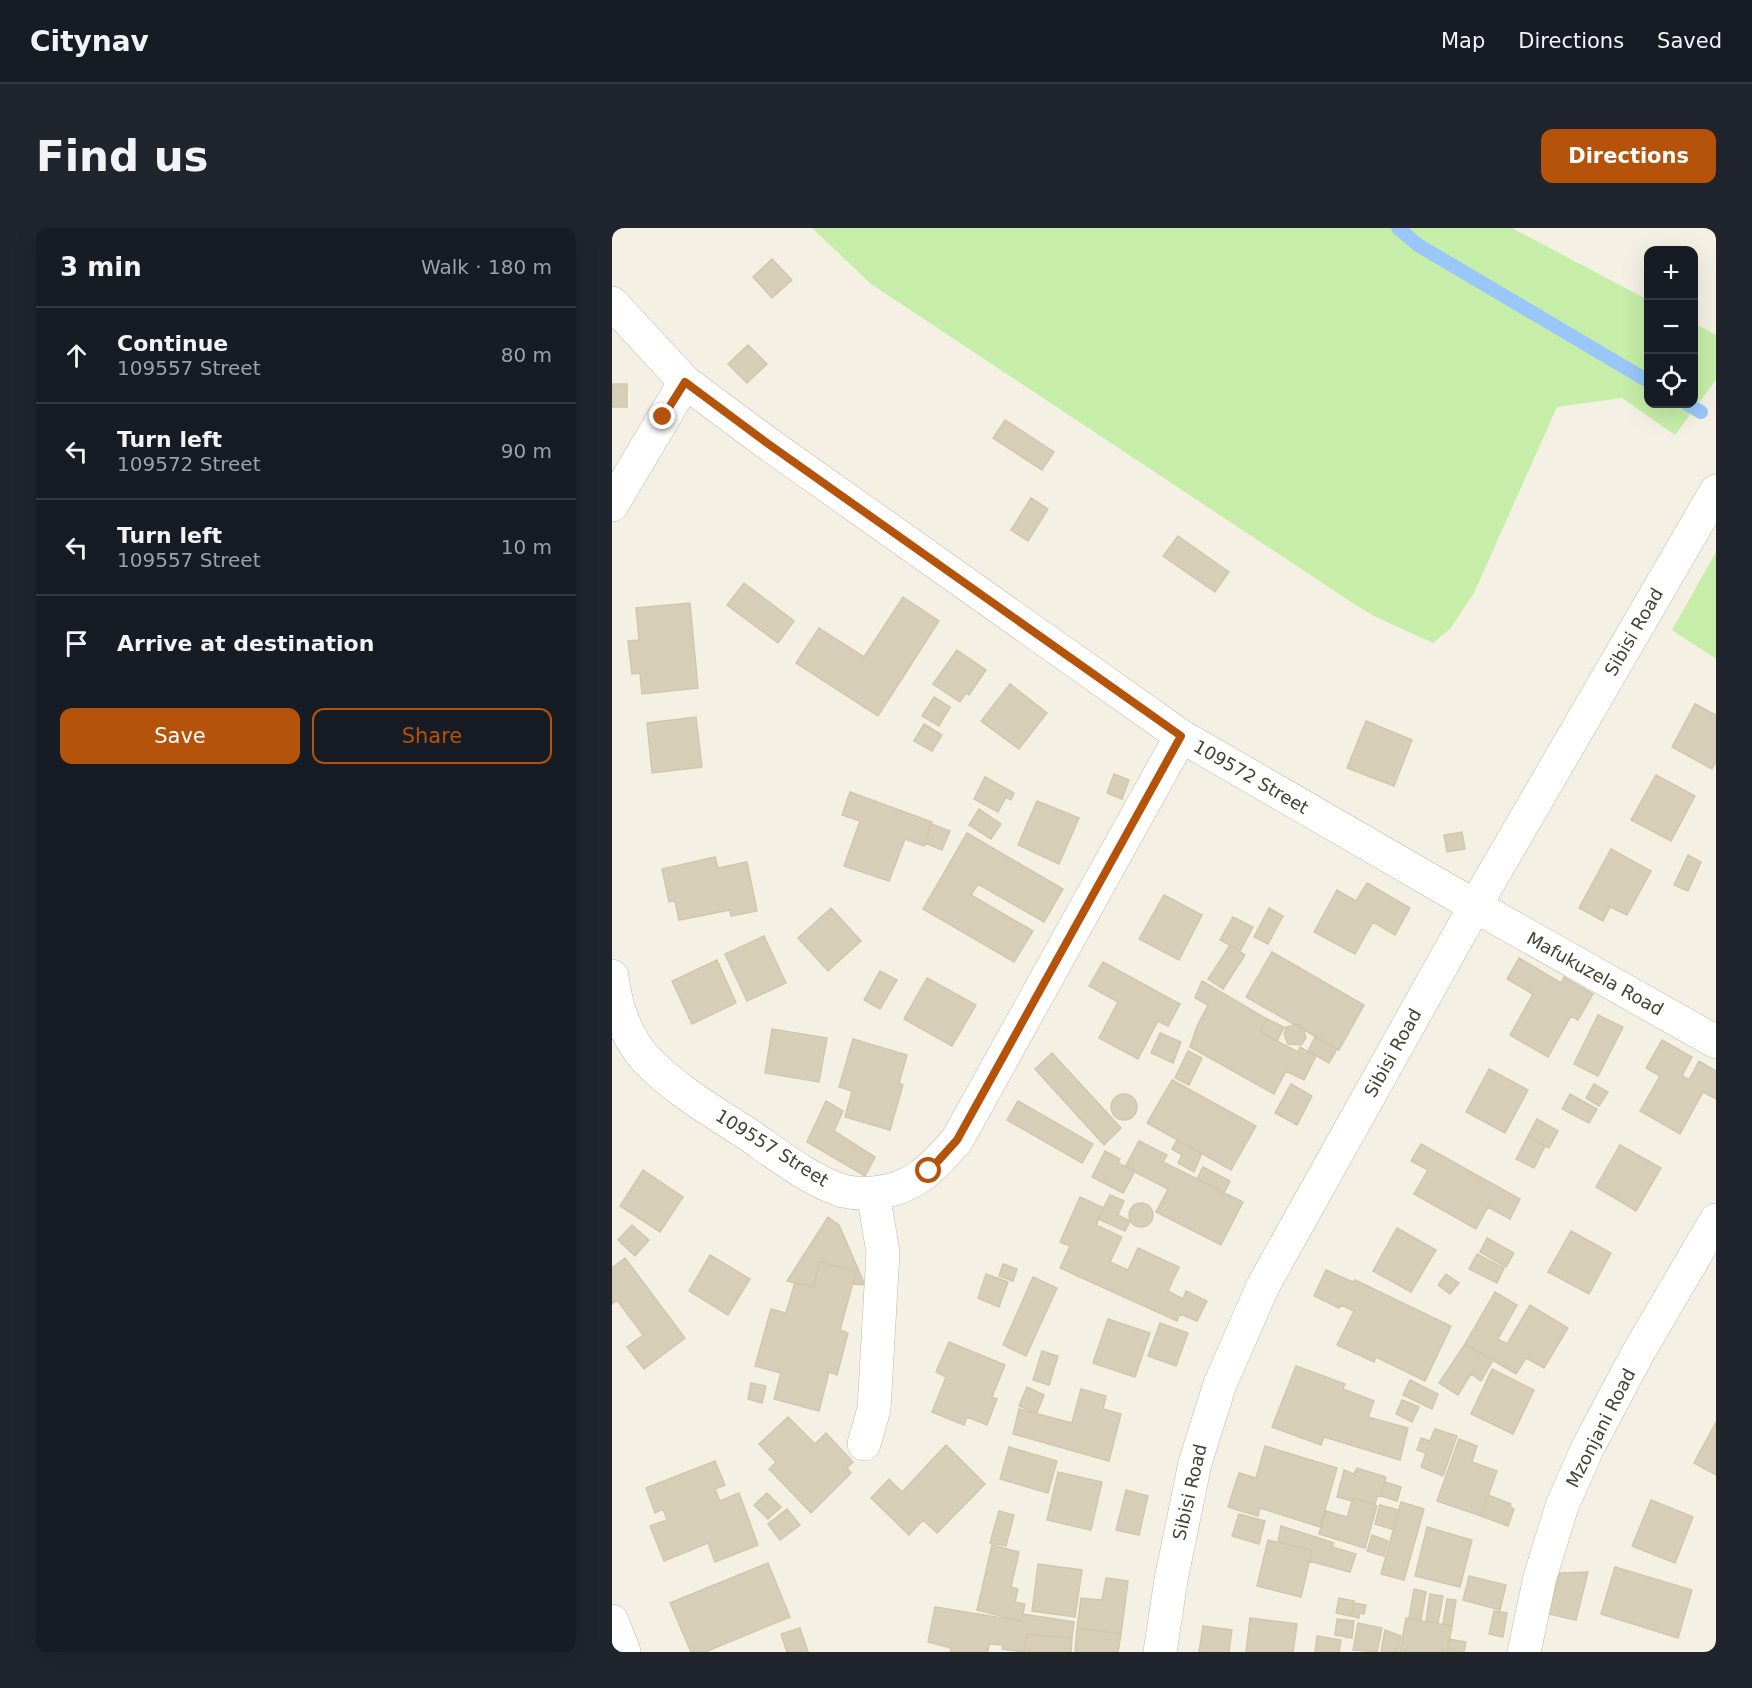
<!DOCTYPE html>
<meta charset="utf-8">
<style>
:root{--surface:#171b24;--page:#20242c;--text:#f1f3f6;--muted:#9ea1a6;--line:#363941;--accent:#b45309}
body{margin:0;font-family:"DejaVu Sans",sans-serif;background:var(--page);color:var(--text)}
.controls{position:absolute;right:18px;top:18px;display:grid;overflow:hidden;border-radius:12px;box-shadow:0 6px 24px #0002}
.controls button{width:54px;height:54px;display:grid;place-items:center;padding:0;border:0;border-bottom:2px solid var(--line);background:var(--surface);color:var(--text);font:30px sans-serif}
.stop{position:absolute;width:18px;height:18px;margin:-14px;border:4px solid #b45309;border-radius:50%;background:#fff}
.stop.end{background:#b45309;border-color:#fff;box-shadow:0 2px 6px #0008}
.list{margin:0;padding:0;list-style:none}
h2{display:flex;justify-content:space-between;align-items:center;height:78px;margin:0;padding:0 24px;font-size:26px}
h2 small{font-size:20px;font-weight:400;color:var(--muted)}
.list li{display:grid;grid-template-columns:39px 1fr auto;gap:18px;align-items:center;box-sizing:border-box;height:96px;padding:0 24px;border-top:2px solid var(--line)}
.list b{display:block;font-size:22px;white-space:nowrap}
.list p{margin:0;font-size:20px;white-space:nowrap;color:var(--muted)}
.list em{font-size:20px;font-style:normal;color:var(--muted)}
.actions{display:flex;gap:12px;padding:18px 24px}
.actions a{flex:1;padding:14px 0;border:2px solid var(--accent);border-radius:12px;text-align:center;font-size:21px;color:var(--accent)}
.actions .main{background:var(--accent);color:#fff}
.icon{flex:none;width:33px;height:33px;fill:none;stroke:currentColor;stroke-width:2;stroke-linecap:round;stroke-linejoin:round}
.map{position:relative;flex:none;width:1104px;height:1424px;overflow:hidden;border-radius:12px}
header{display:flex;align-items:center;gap:36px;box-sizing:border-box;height:84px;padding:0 30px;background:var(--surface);border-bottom:2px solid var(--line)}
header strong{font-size:28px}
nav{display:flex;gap:33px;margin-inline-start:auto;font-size:21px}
.intro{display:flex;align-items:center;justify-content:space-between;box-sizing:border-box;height:144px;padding:0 36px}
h1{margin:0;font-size:42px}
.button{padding:15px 27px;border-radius:12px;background:var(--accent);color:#fff;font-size:21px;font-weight:700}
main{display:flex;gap:36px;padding:0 36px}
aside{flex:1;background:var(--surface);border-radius:12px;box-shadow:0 6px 24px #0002}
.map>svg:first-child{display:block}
.green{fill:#c6eea8}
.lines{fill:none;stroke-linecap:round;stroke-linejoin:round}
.stream{stroke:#99c7f9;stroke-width:14}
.building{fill:#d7ceb8;stroke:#d3c7ab;stroke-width:1.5}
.minor-casing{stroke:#c1baa6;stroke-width:34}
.tertiary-casing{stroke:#c1baa6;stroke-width:34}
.minor{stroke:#fff;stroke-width:33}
.tertiary{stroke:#fff;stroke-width:33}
.route{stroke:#b45309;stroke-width:8}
.labels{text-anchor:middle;stroke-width:4.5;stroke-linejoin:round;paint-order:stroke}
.street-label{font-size:18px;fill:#474233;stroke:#fff}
</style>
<header>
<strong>Citynav</strong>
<nav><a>Map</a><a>Directions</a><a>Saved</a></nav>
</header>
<div class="intro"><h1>Find us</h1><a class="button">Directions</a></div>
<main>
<aside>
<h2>3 min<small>Walk · 180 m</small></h2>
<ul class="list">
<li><svg class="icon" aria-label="ahead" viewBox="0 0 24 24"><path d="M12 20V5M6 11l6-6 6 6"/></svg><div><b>Continue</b><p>109557 Street</p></div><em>80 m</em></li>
<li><svg class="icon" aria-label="left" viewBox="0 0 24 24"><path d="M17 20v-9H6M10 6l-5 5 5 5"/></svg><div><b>Turn left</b><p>109572 Street</p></div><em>90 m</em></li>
<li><svg class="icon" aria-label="left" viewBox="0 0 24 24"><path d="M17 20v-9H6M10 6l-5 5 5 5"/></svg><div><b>Turn left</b><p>109557 Street</p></div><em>10 m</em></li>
<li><svg class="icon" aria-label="arrive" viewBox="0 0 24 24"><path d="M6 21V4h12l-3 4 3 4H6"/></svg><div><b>Arrive at destination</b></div></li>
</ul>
<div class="actions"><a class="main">Save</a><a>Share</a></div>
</aside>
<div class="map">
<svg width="1104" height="1424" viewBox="0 0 1104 1424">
<rect width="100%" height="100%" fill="#f4f1e4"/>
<path class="green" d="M200,0H900L1036,72V176H1082V95L1104,107V152L1063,207L1010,170L945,179L862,365L838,401L821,415L762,388L742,376L259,56Z
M1104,324V431L1060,402Z"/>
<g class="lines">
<path class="stream" d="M786,0L806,17L1036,153
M1075,176L1089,184"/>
</g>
<path class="building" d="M160,31L180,52L160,70L141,49Z
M136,117L155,136L135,155L116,136Z
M0,156H15V179H0Z
M393,192L442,224L430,242L381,210Z
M419,270L436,281L416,313L399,302Z
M566,308L617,344L603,364L551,328Z
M132,355L182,393L166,415L115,377Z
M291,369L327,393L266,488L184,435L207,400L252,429Z
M78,375L86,460L30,466L28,445L20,446L16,413L27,412L24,380Z
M345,422L374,442L357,467L354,465L348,474L321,456Z
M398,456L435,485L407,521L369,493Z
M322,469L338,479L327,498L310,488Z
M1083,476L1104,487V534L1100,541L1060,519Z
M84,489L90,539L40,545L35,495Z
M754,493L800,512L782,558L735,540Z
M312,496L330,507L320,523L302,513Z
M502,546L517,552L510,571L495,565Z
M1044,547L1083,568L1059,613L1019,592Z
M373,549L402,565L399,572L394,569L386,584L362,571Z
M238,564L320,594L312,618L293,611L277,653L232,638L248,593L230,587Z
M425,573L467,590L447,636L406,617Z
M367,581L389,596L379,611L357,597Z
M319,596L338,603L330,622L313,615Z
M850,604L853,621L835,624L832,607Z
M355,605L451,661L432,694L366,656L359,667L421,703L402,734L311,681Z
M999,621L1039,643L1015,687L998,679L991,693L967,680Z
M1076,627L1089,634L1076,663L1062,657Z
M103,629L106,640L135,634L145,683L119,688L118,682L67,692L63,673L57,674L50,641Z
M755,655L798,680L783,707L761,694L743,726L702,704L725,662L744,673Z
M552,667L590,687L567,732L527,711Z
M219,680L249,713L216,743L186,710Z
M657,680L671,688L656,716L642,709Z
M621,689L641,699L628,723L608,712Z
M152,708L174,755L135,773L113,726Z
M618,717L633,727L611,761L596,751Z
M660,724L752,777L727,822L634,769Z
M907,730L949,755L952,749L981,766L966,792L959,788L936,829L898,807L921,766L895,751Z
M105,732L124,775L80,796L60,753Z
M491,734L568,776L556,798L546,793L526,831L487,810L506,774L477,758Z
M268,743L285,752L268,781L252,772Z
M315,750L364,777L340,818L292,791Z
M590,753L655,791L648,804L686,824L688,819L704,828L692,852L674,843L662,866L578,819L585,798L596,777L583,770Z
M986,787L1011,799L986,848L962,836Z
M655,791L672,799L665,813L648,804Z
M686,796L691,801L694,810L689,817L676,816L672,806L674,799Z
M160,801L215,810L207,854L153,845Z
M548,805L569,814L561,835L539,825Z
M703,809L725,821L717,835L696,823Z
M241,811L295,827L287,855L291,857L278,902L233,889L240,863L227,859Z
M1050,812L1080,829L1070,848L1077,852L1087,833L1104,843V871L1091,864L1068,906L1028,883L1048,848L1034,840Z
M576,823L590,830L577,857L563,850Z
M440,825L509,900L492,917L423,841Z
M877,841L916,862L893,905L854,884Z
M560,852L644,898L619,942L535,895Z
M679,856L700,868L685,897L663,885Z
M982,856L996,864L987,878L974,870Z
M499 879a13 13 0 1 1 26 0a13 13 0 1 1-26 0Z
M958,866L985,881L977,895L950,881Z
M214,873L231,883L222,903L263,929L253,948L195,914Z
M406,873L481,916L470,935L395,892Z
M925,891L946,903L937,920L916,908Z
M916,908L933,918L922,940L904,931Z
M565,912L590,925L582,944L566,935L570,927L560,921Z
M527,913L555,927L551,934L631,974L609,1017L544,984L556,961L513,939Z
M809,916L908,971L898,991L876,979L864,1001L802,966L816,942L799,933Z
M1008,917L1049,940L1024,983L984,959Z
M493,923L508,931L506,935L523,943L511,965L480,949Z
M591,939L618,953L612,965L585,951Z
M31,942L71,969L48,1004L8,978Z
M498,967L512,973L506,987L518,993L513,1003L486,991Z
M468,969L492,980L484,997L510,1009L498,1034L516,1042L526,1020L567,1039L556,1063L571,1071L574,1063L595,1073L585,1093L568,1086L565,1093L448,1040L458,1018L448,1014Z
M517 987a12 12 0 1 1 24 0a12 12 0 1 1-24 0Z
M216,989L227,997L253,1057L241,1056L244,1044L208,1034L201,1059L175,1053Z
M20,997L37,1012L23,1028L6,1012Z
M785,1000L824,1022L799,1064L761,1043Z
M959,1003L999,1025L977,1066L936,1044Z
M875,1010L902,1025L894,1039L868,1024Z
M865,1026L892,1040L885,1055L857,1041Z
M98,1027L138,1051L116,1087L77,1063Z
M13,1030L73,1110L32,1141L15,1119L31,1107L5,1072L0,1076V1040Z
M208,1034L244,1044L228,1102L236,1105L225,1147L217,1144L207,1183L162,1171L169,1145L143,1138L159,1081L174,1085L183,1054L201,1059Z
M391,1036L405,1041L401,1053L387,1048Z
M714,1042L741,1054L743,1052L839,1098L813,1153L764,1129L762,1134L725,1117L742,1083L729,1077L727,1080L702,1068Z
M374,1046L396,1054L387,1079L366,1070Z
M834,1046L847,1055L838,1066L826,1057Z
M421,1049L445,1060L414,1128L391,1117Z
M883,1064L905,1077L886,1111L895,1116L918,1077L956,1100L932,1140L914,1130L904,1146L853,1116Z
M496,1091L538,1105L523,1149L481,1135Z
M548,1095L576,1105L564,1138L536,1128Z
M337,1114L393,1137L380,1169L385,1171L375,1197L355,1189L352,1197L320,1184L334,1149L324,1144Z
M853,1116L881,1132L869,1153L859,1146L846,1167L827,1155Z
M430,1123L446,1128L437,1157L421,1152Z
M684,1138L733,1156L731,1161L762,1173L756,1189L796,1200L788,1232L712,1209L709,1217L660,1199Z
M880,1141L922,1162L901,1206L859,1186Z
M798,1152L826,1166L820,1181L791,1167Z
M139,1155L154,1158L150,1175L136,1171Z
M415,1159L432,1167L425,1185L407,1178Z
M469,1161L494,1168L491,1181L509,1186L497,1233L401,1206L407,1181L460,1195Z
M790,1172L807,1179L800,1194L784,1186Z
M176,1189L203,1216L214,1205L241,1234L235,1240L239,1245L199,1285L157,1241L164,1234L147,1216Z
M1104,1194V1247L1082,1235Z
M823,1201L845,1208L831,1248L809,1239L814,1225L805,1222L809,1210L818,1213Z
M847,1211L865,1218L860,1234L885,1243L869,1288L825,1273Z
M334,1217L373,1256L325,1305L311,1292L297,1307L259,1270L277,1251L290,1264Z
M653,1218L725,1240L708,1299L648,1280L646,1288L616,1279L627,1245L644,1250Z
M397,1219L445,1233L436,1265L388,1251Z
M103,1233L113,1257L103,1261L108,1273L127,1265L146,1317L103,1334L96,1315L52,1333L38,1298L55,1292L51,1281L43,1285L34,1260Z
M745,1240L774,1249L769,1268L765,1269L763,1276L741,1270L740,1273L725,1269L732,1242L742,1246Z
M446,1244L490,1254L479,1302L435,1292Z
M773,1254L789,1259L785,1273L769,1268Z
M514,1262L536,1268L527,1307L504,1302Z
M155,1265L169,1279L156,1291L142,1277Z
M876,1267L899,1276L898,1279L902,1281L896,1298L869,1288Z
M741,1270L765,1278L753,1320L707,1306L714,1283L735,1289Z
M1039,1272L1081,1289L1063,1335L1020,1318Z
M789,1274L812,1281L792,1352L769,1346Z
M768,1277L787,1282L782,1302L763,1296Z
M175,1281L188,1297L168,1312L156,1296Z
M387,1283L402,1287L394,1318L378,1315Z
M627,1286L653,1293L647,1316L620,1308Z
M669,1298L722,1315L720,1319L744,1326L738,1344L697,1333L700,1322L666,1314Z
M815,1299L860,1312L848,1359L803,1348Z
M760,1307L776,1313L772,1328L755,1323Z
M656,1312L700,1322L689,1369L645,1358Z
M380,1317L407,1324L399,1359L406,1361L403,1374L413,1376L409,1393L365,1382Z
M156,1335L178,1389L93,1424H79L58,1375Z
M426,1336L470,1342L463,1389L420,1383Z
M1003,1339L1080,1362L1066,1410L989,1386Z
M976,1344L964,1392L937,1386L947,1345Z
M857,1348L894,1357L888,1382L851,1372Z
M494,1350L516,1353L509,1406L465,1400L469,1370L490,1372Z
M802,1361L814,1364L809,1392L797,1390Z
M818,1366L831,1368L826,1395L814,1393Z
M727,1370L742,1373L739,1388L724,1385Z
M835,1371L844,1372L840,1398L831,1396Z
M742,1375L754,1377L752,1386L747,1385V1390L739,1388Z
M323,1379L409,1393L411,1386L462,1394L460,1410L415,1406L412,1424L390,1421L391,1417L377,1416L376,1424H338L339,1420L316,1414Z
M882,1383L895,1385L891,1409L877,1406Z
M638,1390L685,1396L681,1424H634Z
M794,1390L840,1398L835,1424H788Z
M725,1391L742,1393L740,1410L723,1407Z
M746,1395L770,1400L765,1424L741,1422Z
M591,1398L620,1402L617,1424H587Z
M188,1400L196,1424H175L169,1406Z
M465,1400L509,1406L506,1424H463Z
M773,1402L789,1408L786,1424H769Z
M415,1406L460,1410L459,1424H412Z
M705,1408L729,1412L727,1424H703Z
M837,1411L854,1414L852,1424H835Z"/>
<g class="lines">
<g class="minor-casing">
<path id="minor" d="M0,75L73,154L155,215L569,508L863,678L1104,814
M0,277L73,154
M0,748C3,776 14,810 34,831C63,862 102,884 137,907C166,927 197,952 231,963C240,965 254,966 263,965C303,960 319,941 345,912L569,508
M252,1216L262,1181L271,1024L261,965
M0,1393L12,1424
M912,1424L928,1349L950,1278L975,1221L1026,1125L1104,992"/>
</g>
<g class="tertiary-casing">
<path id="tertiary" d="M548,1424L559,1352L583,1235L608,1156L652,1056L863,678L1104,263"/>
</g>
<use href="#minor" class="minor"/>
<use href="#tertiary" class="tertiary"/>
</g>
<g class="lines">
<path class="route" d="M51,189L73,154L155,215L569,508L345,912L317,943"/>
</g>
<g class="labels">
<g class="street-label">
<text transform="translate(1022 404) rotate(-60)" y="6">Sibisi Road</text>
<text transform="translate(639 549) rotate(30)" y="6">109572 Street</text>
<text transform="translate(983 746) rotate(29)" y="6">Mafukuzela Road</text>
<text transform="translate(781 825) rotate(-61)" y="6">Sibisi Road</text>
<text transform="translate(160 920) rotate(32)" y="6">109557 Street</text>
<text transform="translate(989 1200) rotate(-63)" y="6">Mzonjani Road</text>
<text transform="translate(578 1264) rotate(-77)" y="6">Sibisi Road</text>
</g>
</g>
</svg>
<div class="controls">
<button>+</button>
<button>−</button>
<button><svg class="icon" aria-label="locate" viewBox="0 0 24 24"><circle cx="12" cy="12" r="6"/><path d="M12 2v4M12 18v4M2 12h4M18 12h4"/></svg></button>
</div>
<div class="stop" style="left:317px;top:943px"></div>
<div class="stop end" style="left:51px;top:189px"></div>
</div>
</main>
